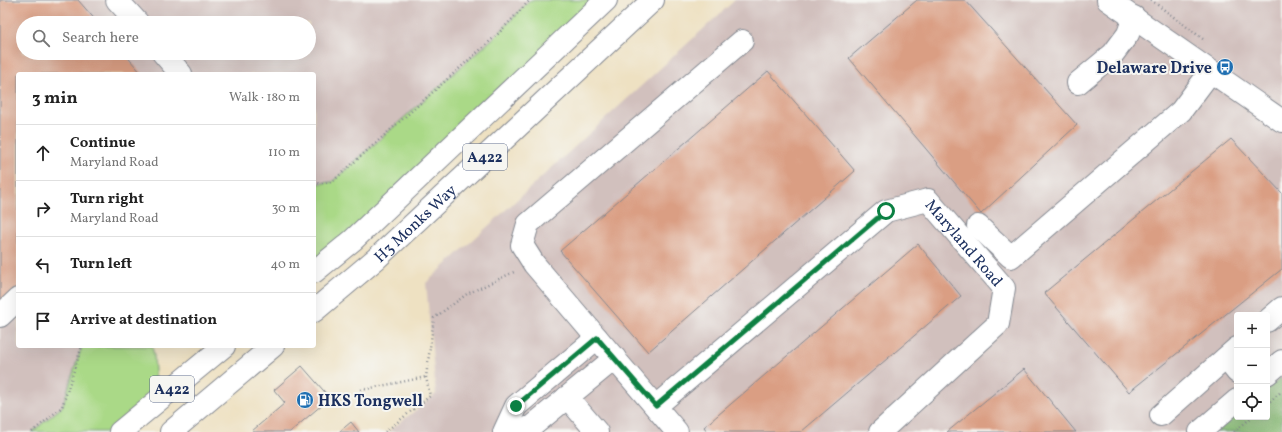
<!DOCTYPE html>
<meta charset="utf-8">
<style>
:root{--surface:#fff;--page:#f2f2f2;--text:#222;--muted:#767676;--line:#e0e0e0}
body{margin:0;font-family:Vollkorn,serif;background:var(--page);color:var(--text)}
.controls{position:absolute;right:12px;bottom:12px;display:grid;overflow:hidden;border-radius:4px;box-shadow:0 4px 16px #0002}
.controls button{width:36px;height:36px;display:grid;place-items:center;padding:0;border:0;border-bottom:1px solid var(--line);background:var(--surface);color:var(--text);font:20px sans-serif}
.stop{position:absolute;width:12px;height:12px;margin:-9px;border:3px solid #0b8043;border-radius:50%;background:#fff}
.stop.end{background:#0b8043;border-color:#fff;box-shadow:0 1px 4px #0008}
.list{margin:0;padding:0;list-style:none}
h2{display:flex;justify-content:space-between;align-items:center;height:52px;margin:0;padding:0 16px;font-size:17px}
h2 small{font-size:13px;font-weight:400;color:var(--muted)}
.list li{display:grid;grid-template-columns:26px 1fr auto;gap:12px;align-items:center;box-sizing:border-box;height:56px;padding:0 16px;border-top:1px solid var(--line)}
.list b{display:block;font-size:15px;white-space:nowrap}
.list p{margin:0;font-size:13px;white-space:nowrap;color:var(--muted)}
.list em{font-size:13px;font-style:normal;color:var(--muted)}
.icon{flex:none;width:22px;height:22px;fill:none;stroke:currentColor;stroke-width:2;stroke-linecap:round;stroke-linejoin:round}
.map{position:relative;flex:none;width:1282px;height:432px;overflow:hidden}
.search{position:absolute;background:var(--surface);box-shadow:0 4px 16px #0002;left:16px;top:16px;width:300px;height:44px;display:flex;align-items:center;gap:10px;box-sizing:border-box;padding:0 14px;border-radius:22px;color:var(--muted);font-size:15px}
.panel{position:absolute;background:var(--surface);box-shadow:0 4px 16px #0002;left:16px;top:72px;width:300px;height:276px;border-radius:4px}
.map>svg:first-child{display:block}
.industrial{fill:#d1c0bd;fill-rule:evenodd}
.green{fill:#aad987;stroke:#628472}
.forest{fill:#87b974;stroke:#517469}
.building{fill:#da9e83}
.lines{fill:none;stroke-linecap:round;stroke-linejoin:round}
.minor-casing{stroke:#848890;stroke-width:24}
.major-casing{stroke:#848890;stroke-width:24}
.path{stroke:#848890;stroke-width:2.5;stroke-dasharray:1 3;stroke-linecap:butt}
.minor{stroke:#fff;stroke-width:22}
.major{stroke:#fff;stroke-width:22}
.route{stroke:#0b8043;stroke-width:5}
.labels{text-anchor:middle;stroke-width:4;stroke-linejoin:round;paint-order:stroke}
.shield{fill:#f6f6f2;stroke:#5d6b8a;stroke-width:1}
.shield-label{font-size:15px;font-weight:bold;fill:#1b2f5e}
.poi-label{font-size:16px;font-weight:bold;fill:#1b2f5e;stroke:#f6f6f2;text-anchor:end}
.street-label{font-size:16px;fill:#1b2f5e;stroke:#f6f6f2}
</style>
<div class="map">
<svg width="1282" height="432" viewBox="0 0 1282 432">
<rect width="100%" height="100%" fill="#f6f6f2"/>
<filter id="ink" filterUnits="userSpaceOnUse"><feTurbulence type="fractalNoise" baseFrequency=".025" numOctaves="2"/><feDisplacementMap in="SourceGraphic" scale="8" xChannelSelector="R" yChannelSelector="G"/><feConvolveMatrix kernelMatrix="1 2 1 2 8 2 1 2 1" color-interpolation-filters="sRGB"/></filter>
<filter id="wash" filterUnits="userSpaceOnUse"><feTurbulence type="fractalNoise" baseFrequency=".012" numOctaves="4" result="noise"/><feDisplacementMap in="SourceGraphic" scale="16" xChannelSelector="R" yChannelSelector="G"/><feGaussianBlur stdDeviation="0.9" result="paint"/><feColorMatrix in="noise" values="0 0 0 0 0 0 0 0 0 0 0 0 0 0 0 0 0 1.4 0 .05"/><feComposite in="paint" operator="in"/></filter>
<g filter="url(#wash)">
<rect width="100%" height="100%" fill="#eee1c2"/>
<path class="industrial" d="M0,0H530L498,34L332,182L314,184V74H18V346H82L62,407L32,432H0ZM23,23H309V53H23Z
M735,0H1282V432H388L436,394L426,283ZM1237,315H1267V417H1237Z"/>
<path class="green" d="M530,0H606L353,240L314,259V184L332,182L498,34Z
M82,346H152L154,356L157,401L120,432H32L62,407Z"/>
<path class="forest" d="M1282,377V428L1277,431L1272,432H1216L1237,414V417H1267V389Z"/>
<g id="blocks">
<path class="building" d="M0,0H78L98,23H23V53H124L142,74H18V288L0,304Z
M917,0H965L1077,125L981,214L849,58Z
M768,71L855,171L648,352L560,251Z
M1231,139L1282,193V269L1129,392L1044,293Z
M918,244L961,296L801,432H708L704,427Z
M302,366L330,398L290,432H253L252,431L285,403L274,390Z
M1024,369L1076,432H947Z
M351,422L359,432H339Z"/>
</g>
</g>
<g filter="url(#ink)">
<use href="#blocks" fill-opacity="0" stroke="#848890" stroke-width="1"/>
<g class="lines">
<g class="minor-casing">
<g id="minor">
<path d="M117,0L138,23"/>
<path d="M1108,0L1282,121"/>
<path d="M163,53L181,74"/>
<path d="M1078,83L1113,54L1128,34L1134,17"/>
<path d="M978,226L1011,257L1181,111L1211,71"/>
<path d="M0,316L18,299"/>
<path d="M1267,321L1282,308"/>
<path d="M1226,358L1237,372"/>
<path d="M1267,374L1282,361"/>
<path d="M567,397L597,432"/>
<path id="s1" d="M656,406L886,211L928,200L1004,288L998,324L880,432"/>
<path d="M1161,415L1237,348"/>
<path d="M504,432L516,406L597,338"/>
<path d="M507,432L531,427L615,358"/>
<path d="M677,432L534,264L522,245L528,224L742,41"/>
<path d="M1200,432L1237,400"/>
</g>
</g>
<g class="major-casing">
<g id="major">
<path d="M314,272L353,240L606,0"/>
<path id="s2" d="M314,311L377,258L653,0"/>
<path d="M120,432L224,346"/>
<path d="M171,432L273,346"/>
</g>
</g>
<path class="path" d="M1151,0L1203,39
M314,184L332,182L498,34L530,0
M361,390L426,377
M1267,404L1282,391
M32,432L62,407L82,346
M385,432L430,396L426,377L434,318L467,294L516,271
M1234,432L1252,417"/>
<use href="#minor" class="minor"/>
<use href="#major" class="major"/>
</g>
</g>
<g class="lines" filter="url(#ink)">
<path class="route" d="M516,406L597,338L656,406L886,211"/>
</g>
<defs>
<g id="bus-disc" transform="scale(0.9)"><circle r="9.5" fill="#1f6fb2" stroke="#f6f6f2"/><path d="M-5-6H5V4H4V6H2V4H-2V6H-4V4H-5ZM-3.5-4V0h7V-4ZM-3.5 1.2v1.5H-2V1.2ZM2 1.2v1.5H3.5V1.2Z" fill="#fff"/></g>
<g id="fuel-disc" transform="scale(0.9)"><circle r="9.5" fill="#1f6fb2" stroke="#f6f6f2"/><path d="M-5.5-6h7V0h2V4h1.3V-2.5L3-4.5l.8-.8L6-3V5H2.5V1h-1V6h-7ZM-4.2-4.7v3.2H.2V-4.7Z" fill="#fff"/></g>
</defs>
<g fill-rule="evenodd">
<use href="#bus-disc" x="1225" y="67"/>
<use href="#fuel-disc" x="305" y="400"/>
</g>
<g class="labels">
<g class="shield">
<rect x="463" y="144" width="44" height="26" rx="3"/>
<rect x="150" y="376" width="44" height="26" rx="3"/>
</g>
<g class="shield-label">
<text x="485" y="162">A422</text>
<text x="172" y="394">A422</text>
</g>
<g class="poi-label">
<text x="1212" y="73">Delaware Drive</text>
<text x="318" y="406" text-anchor="start">HKS Tongwell</text>
</g>
<g class="street-label">
<text dy="6" stroke="none"><textPath href="#s2" startOffset="134">H3 Monks Way</textPath></text>
<text dy="6" stroke="none"><textPath href="#s1" startOffset="401">Maryland Road</textPath></text>
</g>
</g>
</svg>
<div class="controls">
<button>+</button>
<button>−</button>
<button><svg class="icon" aria-label="locate" viewBox="0 0 24 24"><circle cx="12" cy="12" r="6"/><path d="M12 2v4M12 18v4M2 12h4M18 12h4"/></svg></button>
</div>
<div class="stop" style="left:886px;top:211px"></div>
<div class="stop end" style="left:516px;top:406px"></div>
<div class="search"><svg class="icon" aria-label="search" viewBox="0 0 24 24"><circle cx="10" cy="10" r="6"/><path d="M15 15l6 6"/></svg>Search here</div>
<section class="panel">
<h2>3 min<small>Walk · 180 m</small></h2>
<ul class="list">
<li><svg class="icon" aria-label="ahead" viewBox="0 0 24 24"><path d="M12 20V5M6 11l6-6 6 6"/></svg><div><b>Continue</b><p>Maryland Road</p></div><em>110 m</em></li>
<li><svg class="icon" aria-label="right" viewBox="0 0 24 24"><path d="M7 20v-9h11M14 6l5 5-5 5"/></svg><div><b>Turn right</b><p>Maryland Road</p></div><em>30 m</em></li>
<li><svg class="icon" aria-label="left" viewBox="0 0 24 24"><path d="M17 20v-9H6M10 6l-5 5 5 5"/></svg><div><b>Turn left</b></div><em>40 m</em></li>
<li><svg class="icon" aria-label="arrive" viewBox="0 0 24 24"><path d="M6 21V4h12l-3 4 3 4H6"/></svg><div><b>Arrive at destination</b></div></li>
</ul>
</section>
</div>
